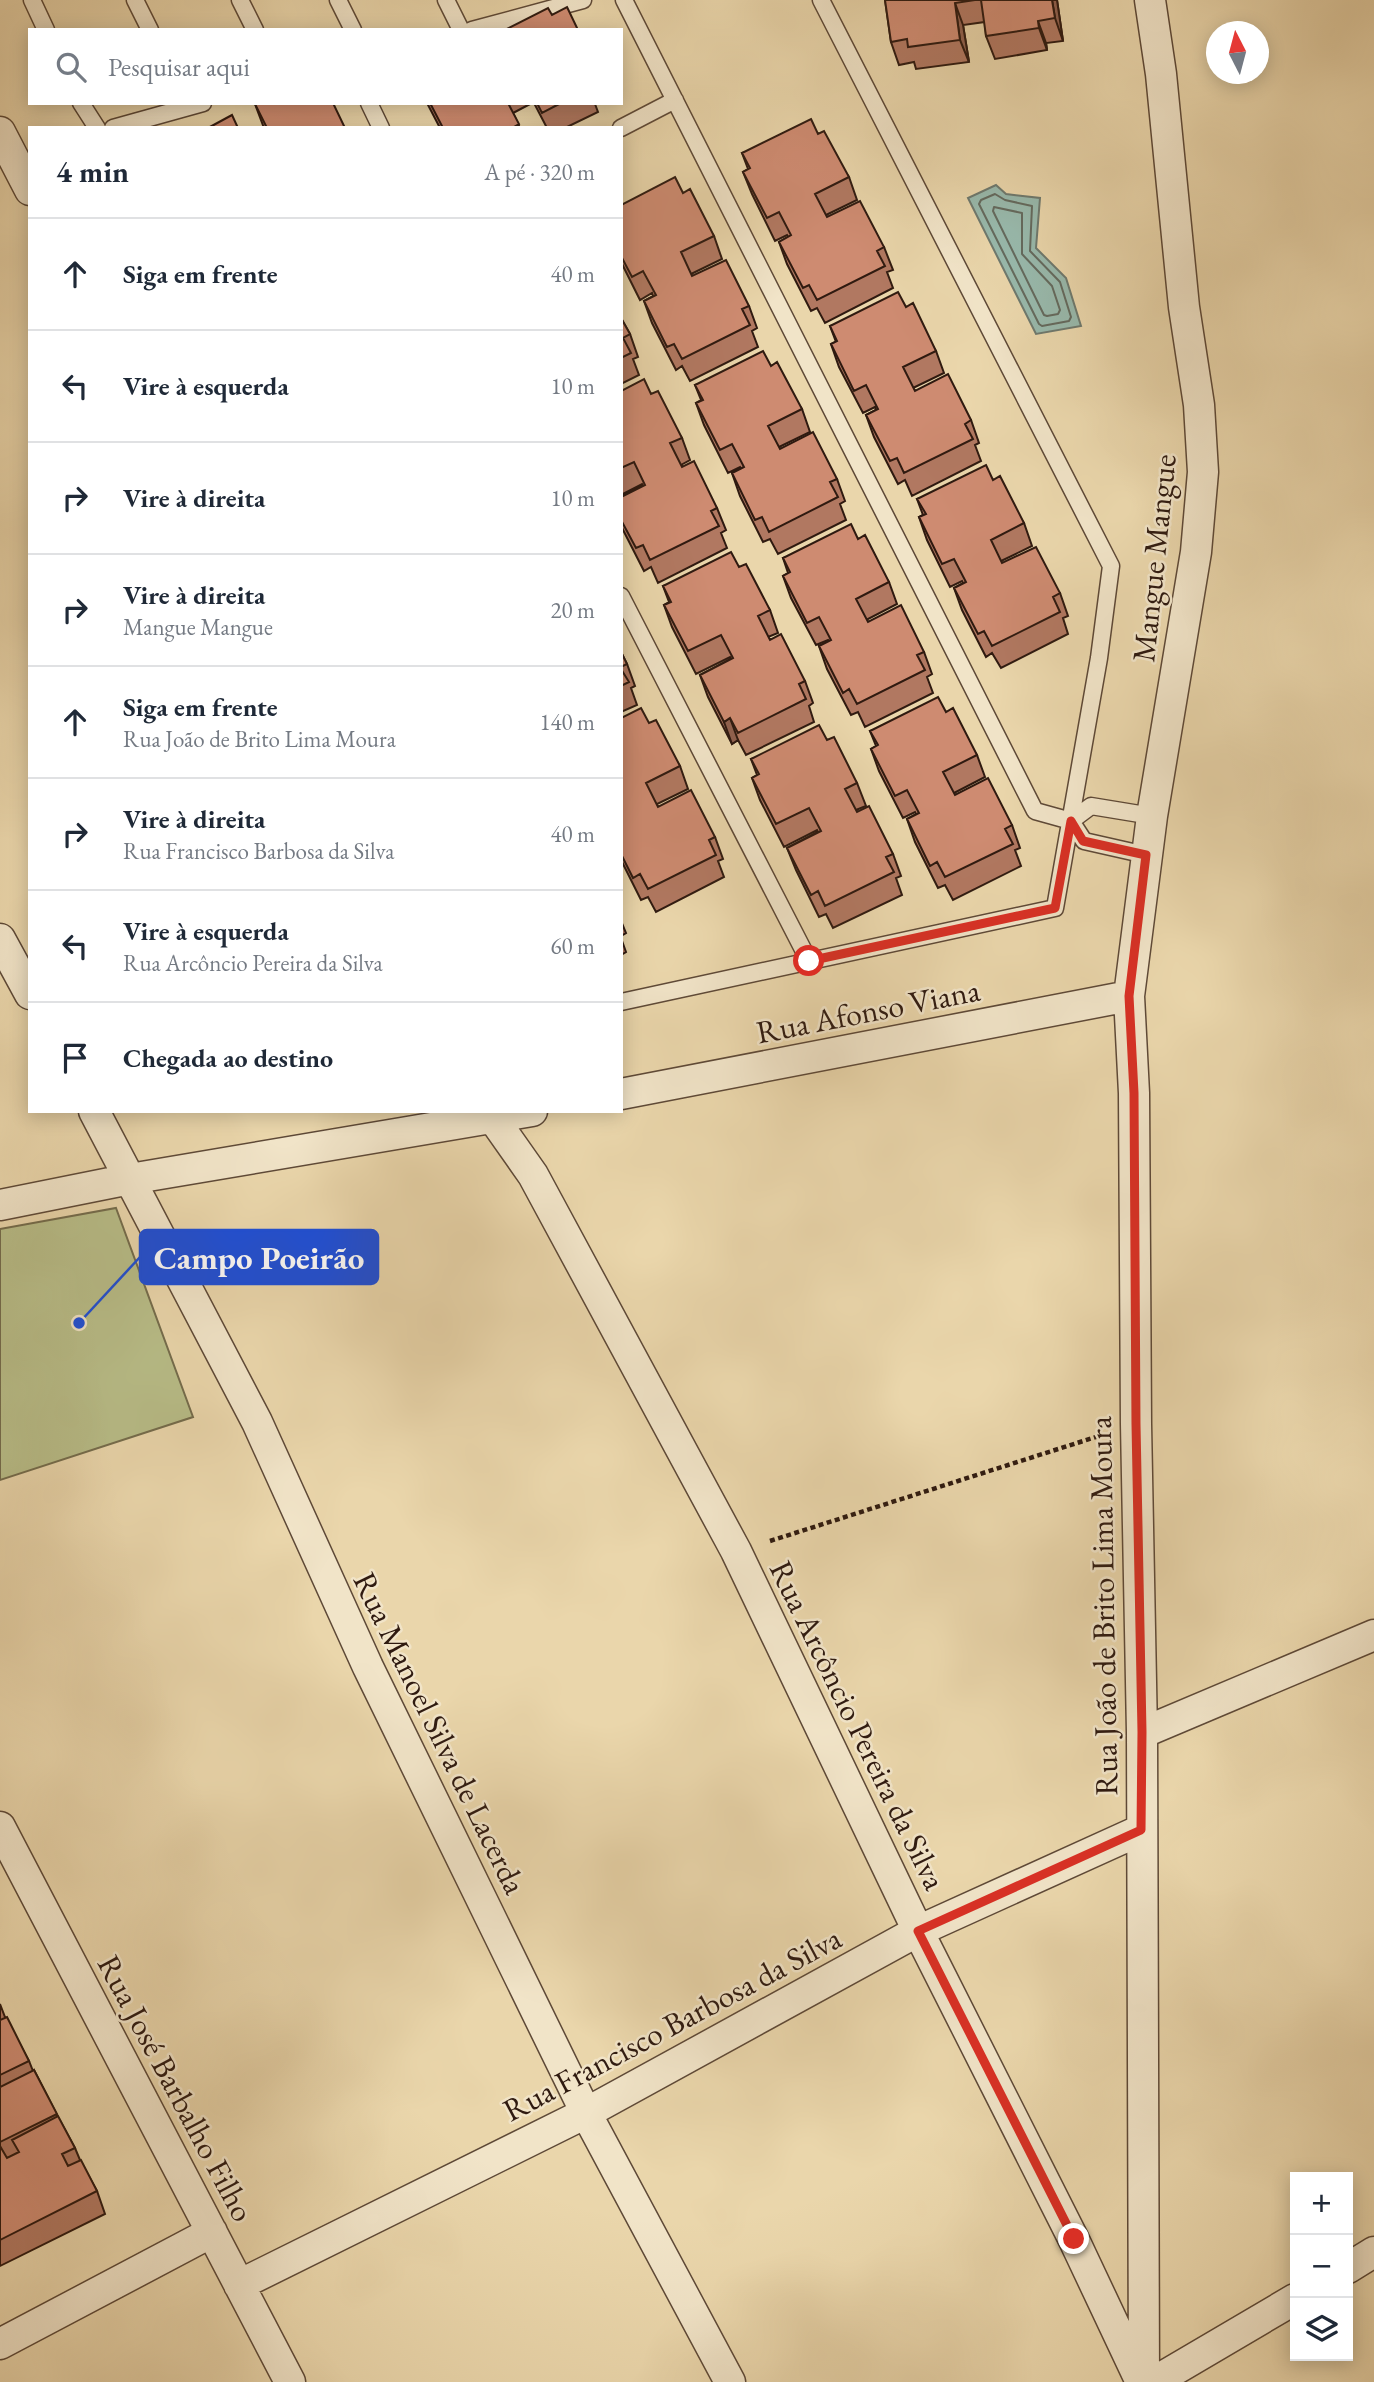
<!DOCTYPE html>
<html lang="pt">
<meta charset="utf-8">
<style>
:root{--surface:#fff;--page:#f6f6f7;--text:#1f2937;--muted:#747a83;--line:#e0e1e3}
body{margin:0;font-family:"EB Garamond",serif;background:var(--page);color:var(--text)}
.controls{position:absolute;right:21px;bottom:21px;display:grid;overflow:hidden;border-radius:0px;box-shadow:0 4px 18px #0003}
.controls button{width:63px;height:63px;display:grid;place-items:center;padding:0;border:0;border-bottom:2px solid var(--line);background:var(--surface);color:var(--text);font:35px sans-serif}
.compass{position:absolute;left:1206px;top:21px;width:63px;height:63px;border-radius:50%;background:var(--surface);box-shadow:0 4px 18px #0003;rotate:354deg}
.stop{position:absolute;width:21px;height:21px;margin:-16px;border:5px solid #d93025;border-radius:50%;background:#fff}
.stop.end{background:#d93025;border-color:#fff;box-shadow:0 2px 7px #0008}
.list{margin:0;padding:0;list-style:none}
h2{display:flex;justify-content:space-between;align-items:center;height:91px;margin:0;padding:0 28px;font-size:30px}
h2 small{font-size:23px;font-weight:400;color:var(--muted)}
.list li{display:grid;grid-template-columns:46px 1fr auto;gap:21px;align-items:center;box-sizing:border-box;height:112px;padding:0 28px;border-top:2px solid var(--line)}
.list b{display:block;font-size:26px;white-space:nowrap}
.list p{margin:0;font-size:23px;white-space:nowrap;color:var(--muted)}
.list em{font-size:23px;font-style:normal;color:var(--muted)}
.icon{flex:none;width:38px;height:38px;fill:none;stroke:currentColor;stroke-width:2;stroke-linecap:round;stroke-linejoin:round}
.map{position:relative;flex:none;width:1374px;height:2382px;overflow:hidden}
.search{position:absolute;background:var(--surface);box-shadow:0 4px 18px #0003;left:28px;top:28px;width:595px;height:77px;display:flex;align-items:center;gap:18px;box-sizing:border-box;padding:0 24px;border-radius:0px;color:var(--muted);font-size:26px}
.panel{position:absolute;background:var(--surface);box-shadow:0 4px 18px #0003;left:28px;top:126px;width:595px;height:987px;border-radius:0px}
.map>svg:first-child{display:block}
.green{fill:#b8bd88;stroke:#746c4c;stroke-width:2}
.water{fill:#98b9ac;stroke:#6e796e;stroke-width:2}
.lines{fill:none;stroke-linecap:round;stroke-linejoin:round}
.shore{stroke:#646a5e;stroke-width:2}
.service-casing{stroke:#5e4937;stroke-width:19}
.minor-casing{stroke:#5e4937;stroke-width:33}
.path{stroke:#2f1a10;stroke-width:4.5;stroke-dasharray:5 3.5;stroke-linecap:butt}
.service{stroke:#f1e4c8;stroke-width:16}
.minor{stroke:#f1e4c8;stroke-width:30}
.wall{fill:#b17861;stroke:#2f1a10;stroke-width:2}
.shaded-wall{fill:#90614f;stroke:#2f1a10;stroke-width:2}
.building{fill:#ce8b71;stroke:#2f1a10;stroke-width:2}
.route{stroke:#d93025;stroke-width:9}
.labels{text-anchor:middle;stroke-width:5;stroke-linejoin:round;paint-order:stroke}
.street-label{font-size:32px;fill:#2f1a10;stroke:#f1e4c8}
.leader{fill:none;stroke:#1d4ed8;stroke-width:2.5}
.callout-dot{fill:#1d4ed8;stroke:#f1e4c8;stroke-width:2.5}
.callout{fill:#1d4ed8;stroke:#1d4ed8;stroke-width:2.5}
.callout-label{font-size:33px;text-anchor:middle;font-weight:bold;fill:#fff}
</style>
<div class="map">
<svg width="1374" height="2382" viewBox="0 0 1374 2382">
<rect width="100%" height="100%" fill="#ead6ab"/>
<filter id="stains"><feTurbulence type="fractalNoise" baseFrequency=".00286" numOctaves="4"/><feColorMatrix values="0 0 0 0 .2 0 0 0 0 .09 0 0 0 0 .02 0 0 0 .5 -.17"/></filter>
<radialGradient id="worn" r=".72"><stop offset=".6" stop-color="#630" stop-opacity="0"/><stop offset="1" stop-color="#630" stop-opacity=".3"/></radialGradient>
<path class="green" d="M116,1208L193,1417L0,1480V1229Z"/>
<path class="water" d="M996,185L1006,194L1040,198L1036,248L1066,278L1081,326L1036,334L968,198Z"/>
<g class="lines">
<path class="shore" d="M995,194L1005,200L1032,206L1030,251L1060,282L1071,317L1069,321L1042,326L1039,324L979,204L981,200Z
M994,207L1022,213V254L1052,286L1060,310L1058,314L1047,316L1044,315L993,211Z"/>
<g class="service-casing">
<path id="service" d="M32,0L46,30
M135,0L150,30
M240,0L255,30
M338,0L353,30
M446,0L461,30
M624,0L1035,811L1071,821L1084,841L1146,855
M472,30L583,0
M81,103L97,128
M369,103L381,128
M113,128L203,103
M621,128L675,100
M621,596L809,961
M1071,821L1091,806L1152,816
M621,1002L1055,908L1099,658L1111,566L821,0"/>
</g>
<g class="minor-casing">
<path id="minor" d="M0,132L30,190
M0,939L30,994
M621,1094L1129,996
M94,1111L257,1422L368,1667L586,2113L730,2382
M488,1111L533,1175L736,1551L918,1931L1074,2240L1140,2380
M0,1205L130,1179L532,1111
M1142,1733L1374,1635
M0,1827L290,2382
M1348,2268L1374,2252
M239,2285L586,2113L918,1931L1141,1830
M0,2344L212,2232
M1144,2382L1142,1733L1136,1424L1134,1093L1129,996L1152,816L1196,552L1203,472L1199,405L1184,307L1161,74L1150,0
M1154,2382L1295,2299"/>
</g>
<path class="path" d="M770,1541L1102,1435"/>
<use href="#service" class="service"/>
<use href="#minor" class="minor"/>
</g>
<path class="wall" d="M885,0H1057L1063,41L1046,43L1047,50L995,59L986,36L985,22L963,25L969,62L916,69L914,62L899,65L891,42Z
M427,103H532L513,113L520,128H440Z
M534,103H597L595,104L598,112L565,128H547Z
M255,104L345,128H264Z
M818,134L849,177L857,200L826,215L827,217L884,247L893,270L887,272L893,288L825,323L817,308L811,311L787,264L779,242L788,237L787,235L775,241L752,194L743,172L748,169L742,153Z
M683,193L714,236L722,259L691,274L692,276L749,306L757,328L752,331L758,347L690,381L682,366L676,370L652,323L644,301L653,296L652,293L640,300L621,262V205Z
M906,307L936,351L944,373L913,388L915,391L971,420L979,443L975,445L981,461L912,496L905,480L898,484L874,437L866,415L876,410L875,407L863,413L839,367L831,344L836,342L830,326Z
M621,318L630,334L638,357L633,359L639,375L621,384Z
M771,366L802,409L810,432L779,447L780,449L837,479L845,501L840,504L846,520L778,554L770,539L763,542L740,496L732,473L741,469L740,467L728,473L704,425L696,403L701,400L695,385Z
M621,391L651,394L682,438L690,460L681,465L717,508L726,530L721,533L727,548L658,583L651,567L644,571L621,526V497L643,486L642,484L621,495Z
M993,480L1024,523L1032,546L1001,561L1002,563L1060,593L1068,616L1063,618L1068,634L1001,668L992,653L986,657L962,610L954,588L963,583L962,581L950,587L927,540L919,517L923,515L917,499Z
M858,539L889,582L897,604L866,620L868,622L924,652L932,674L927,677L933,693L865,727L858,712L851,715L827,669L819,646L829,642L828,640L816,645L791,598L783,576L788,573L783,558Z
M739,567L770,610L778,633L768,637L805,681L813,703L809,706L814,722L746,755L738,740L732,744L708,697L700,675L731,659L730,657L696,674L672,627L664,605L669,602L663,586Z
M621,652L627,664L635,686L631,688L637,705L621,712Z
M946,712L977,755L985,777L954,793L955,795L1012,825L1020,848L1015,850L1021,866L953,900L945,885L938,888L915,842L907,819L916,814L915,812L903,818L879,771L871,749L876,746L870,731Z
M621,718L649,723L680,766L688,789L657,804L658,807L715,837L723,859L718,861L724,877L656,912L648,897L641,900L621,860Z
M827,740L857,783L866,806L856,810L893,854L901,876L896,878L902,895L833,928L826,914L819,917L796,870L787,848L818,832L817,830L784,847L760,800L752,778L757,775L751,759Z
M621,921L626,933L621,936Z
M621,938L626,952L621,955Z
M0,2004L5,2017L29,2061L33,2071L34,2070L58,2117L75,2148L80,2160L97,2191L105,2214L0,2266Z"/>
<path class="shaded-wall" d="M1052,0H1057L1063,41L1055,18Z
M955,3L963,25L969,62L960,40Z
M1038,21L1046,43L1047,50L1039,28Z
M730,718L738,740L732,744L724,722Z"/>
<path class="building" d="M885,0H975L955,3L960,40L908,47L907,39L891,42Z
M981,0H1052L1055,18L1038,21L1039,28L986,36Z
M567,7L578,30H505L548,8L552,15Z
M256,103H333L345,128H267L255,104Z
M430,103H508L519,124L512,128H443Z
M537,103H561L542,113Z
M232,115L238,128H208Z
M811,119L818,134L824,131L849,177L815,194L827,217L860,201L884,247L877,251L885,266L817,300L809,285L803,288L779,242L791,235L779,212L767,218L743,172L750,168L742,153Z
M675,177L683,193L690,189L714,236L681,252L692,276L726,260L749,306L742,309L750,325L682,359L674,344L667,347L644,301L656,295L643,271L632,277L621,256V205Z
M898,292L906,307L913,303L936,351L903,367L915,391L948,374L971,420L965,424L973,439L904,473L897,458L890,461L866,415L878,409L866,385L854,391L831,344L837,341L830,326Z
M621,318L630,334L623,338L631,353L621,358Z
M763,351L771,366L777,362L802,409L768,426L780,449L813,432L837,479L830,482L838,497L769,532L762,517L755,520L732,473L744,467L732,444L720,450L696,403L703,400L695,385Z
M644,379L651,394L658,391L682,438L670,443L682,467L694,461L717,508L711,511L719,526L650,560L643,545L636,548L621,520V497L645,485L634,462L621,468V391Z
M986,465L993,480L1000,476L1024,523L991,540L1002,563L1036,547L1060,593L1053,597L1060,612L992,646L984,631L978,634L954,588L966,582L954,559L942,564L919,517L926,514L917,499Z
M851,524L858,539L865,535L889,582L856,599L868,622L901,605L924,652L917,655L925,670L857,704L849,689L843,693L819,646L831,640L819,617L807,623L783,576L790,572L783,558Z
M731,552L739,567L746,564L770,610L758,616L770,640L781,634L805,681L799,684L806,699L738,733L730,718L724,722L700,675L733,658L721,635L688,651L664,605L671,602L663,586Z
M621,652L627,664L621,667Z
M621,669L629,682L621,686Z
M938,697L946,712L953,708L977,755L943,772L955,795L988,778L1012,825L1005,829L1013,844L945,877L937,862L930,866L907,819L919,813L907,790L895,796L871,749L878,745L870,731Z
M641,708L649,723L656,720L680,766L646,783L658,807L691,790L715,837L709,840L716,855L648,889L640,874L633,878L621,854V718Z
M819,725L827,740L834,737L857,783L845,789L857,812L869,806L893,854L886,857L894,872L825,906L818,891L811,895L787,848L821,831L809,808L776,824L752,778L759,774L751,759Z
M7,2017L29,2061L0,2075V2020Z
M34,2070L57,2114L0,2142V2087Z
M58,2116L75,2148L62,2154L68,2166L81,2160L97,2191L0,2240V2146L7,2158L19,2152L12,2140Z"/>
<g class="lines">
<path class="route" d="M809,961L1055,908L1071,821L1083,841L1146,855L1129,996L1134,1093L1136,1424L1142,1732L1141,1830L918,1931L1074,2239"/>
</g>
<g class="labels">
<g class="street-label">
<text transform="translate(1154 558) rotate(-84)" y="11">Mangue Mangue</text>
<text transform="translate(868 1011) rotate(-11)" y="11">Rua Afonso Viana</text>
<text transform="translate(1103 1606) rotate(-91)" y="11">Rua João de Brito Lima Moura</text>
<text transform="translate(858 1725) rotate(64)" y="11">Rua Arcôncio Pereira da Silva</text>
<text transform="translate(440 1733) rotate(64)" y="11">Rua Manoel Silva de Lacerda</text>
<text transform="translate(672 2024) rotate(-28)" y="11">Rua Francisco Barbosa da Silva</text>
<text transform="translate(176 2088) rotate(62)" y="11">Rua José Barbalho Filho</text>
</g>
</g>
<path class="leader" d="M79 1323L140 1257"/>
<circle class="callout-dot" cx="79" cy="1323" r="7"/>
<rect class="callout" x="140" y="1230" width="238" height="54" rx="7"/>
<g class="callout-label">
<text x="259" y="1269">Campo Poeirão</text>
</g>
<rect width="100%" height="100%" filter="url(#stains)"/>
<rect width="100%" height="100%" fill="url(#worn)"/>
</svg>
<div class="controls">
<button>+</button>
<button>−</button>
<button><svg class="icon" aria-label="layers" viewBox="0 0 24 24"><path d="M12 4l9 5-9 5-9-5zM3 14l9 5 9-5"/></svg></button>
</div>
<svg class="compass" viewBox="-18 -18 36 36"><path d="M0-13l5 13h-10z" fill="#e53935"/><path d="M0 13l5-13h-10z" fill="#747a83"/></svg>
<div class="stop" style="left:809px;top:961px"></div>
<div class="stop end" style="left:1074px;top:2239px"></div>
<div class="search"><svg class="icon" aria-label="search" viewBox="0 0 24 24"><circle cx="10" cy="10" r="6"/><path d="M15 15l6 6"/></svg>Pesquisar aqui</div>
<section class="panel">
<h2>4 min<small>A pé · 320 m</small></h2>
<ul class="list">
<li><svg class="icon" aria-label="ahead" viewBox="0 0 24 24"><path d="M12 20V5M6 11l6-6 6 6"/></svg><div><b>Siga em frente</b></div><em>40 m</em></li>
<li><svg class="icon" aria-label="left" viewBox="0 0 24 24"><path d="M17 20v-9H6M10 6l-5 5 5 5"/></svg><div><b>Vire à esquerda</b></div><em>10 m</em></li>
<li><svg class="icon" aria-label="right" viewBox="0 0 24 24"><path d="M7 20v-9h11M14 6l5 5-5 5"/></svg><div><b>Vire à direita</b></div><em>10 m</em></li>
<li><svg class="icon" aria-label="right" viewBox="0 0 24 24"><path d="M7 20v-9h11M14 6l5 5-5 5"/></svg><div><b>Vire à direita</b><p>Mangue Mangue</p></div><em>20 m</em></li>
<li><svg class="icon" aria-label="ahead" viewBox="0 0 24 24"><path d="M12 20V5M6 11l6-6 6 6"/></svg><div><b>Siga em frente</b><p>Rua João de Brito Lima Moura</p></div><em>140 m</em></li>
<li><svg class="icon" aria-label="right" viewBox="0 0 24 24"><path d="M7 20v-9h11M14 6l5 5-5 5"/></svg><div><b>Vire à direita</b><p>Rua Francisco Barbosa da Silva</p></div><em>40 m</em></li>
<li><svg class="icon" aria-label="left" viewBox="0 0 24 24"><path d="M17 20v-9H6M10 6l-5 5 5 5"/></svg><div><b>Vire à esquerda</b><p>Rua Arcôncio Pereira da Silva</p></div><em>60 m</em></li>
<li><svg class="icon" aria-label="arrive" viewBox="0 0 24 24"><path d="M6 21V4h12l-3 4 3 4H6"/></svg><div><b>Chegada ao destino</b></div></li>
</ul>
</section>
</div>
